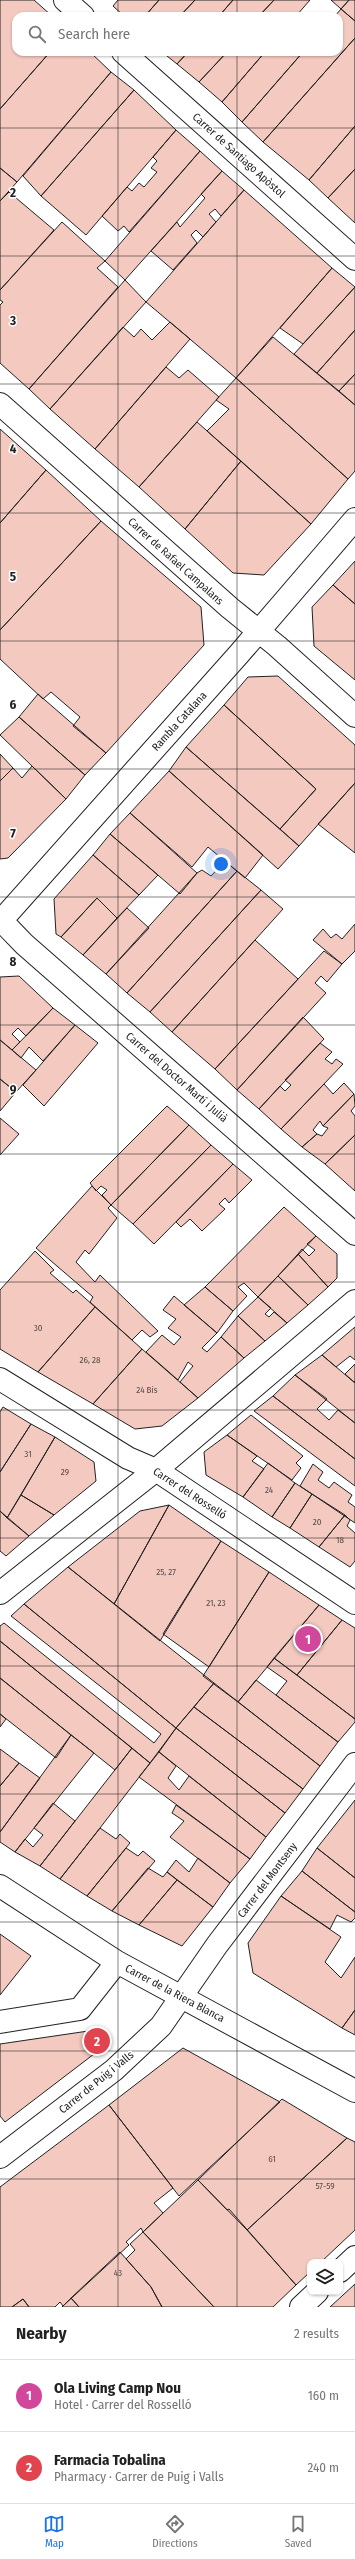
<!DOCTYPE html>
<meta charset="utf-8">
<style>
:root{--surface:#fff;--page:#f6f6f6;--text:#222;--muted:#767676;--line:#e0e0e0;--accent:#1a73e8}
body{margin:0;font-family:"Fira Sans Condensed",sans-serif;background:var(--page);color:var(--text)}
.controls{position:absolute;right:12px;bottom:12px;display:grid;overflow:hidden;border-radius:8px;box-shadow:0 1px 3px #0004}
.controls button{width:36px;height:36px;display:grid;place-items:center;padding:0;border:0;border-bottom:1px solid var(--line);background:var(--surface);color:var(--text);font:20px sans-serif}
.you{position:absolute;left:221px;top:864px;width:14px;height:14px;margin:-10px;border:3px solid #fff;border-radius:50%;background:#1a73e8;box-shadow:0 0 0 6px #1a73e833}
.badge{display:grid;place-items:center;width:26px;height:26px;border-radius:50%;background:var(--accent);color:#fff;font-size:13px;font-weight:700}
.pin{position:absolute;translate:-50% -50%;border:2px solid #fff;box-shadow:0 1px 4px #0006}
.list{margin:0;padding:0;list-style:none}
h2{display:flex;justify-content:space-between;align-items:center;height:52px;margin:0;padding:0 16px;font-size:17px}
h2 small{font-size:13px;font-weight:400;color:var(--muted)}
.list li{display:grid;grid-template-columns:26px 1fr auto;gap:12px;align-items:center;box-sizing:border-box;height:72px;padding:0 16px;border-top:1px solid var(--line)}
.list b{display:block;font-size:15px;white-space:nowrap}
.list p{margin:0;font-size:13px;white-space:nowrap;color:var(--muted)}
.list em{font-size:13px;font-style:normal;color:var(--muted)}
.icon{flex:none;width:22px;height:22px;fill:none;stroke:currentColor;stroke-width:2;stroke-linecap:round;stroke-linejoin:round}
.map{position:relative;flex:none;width:355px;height:2307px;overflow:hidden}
.search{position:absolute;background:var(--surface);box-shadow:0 1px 3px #0004;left:12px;right:12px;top:12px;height:44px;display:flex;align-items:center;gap:10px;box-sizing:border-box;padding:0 14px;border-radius:12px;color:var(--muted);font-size:15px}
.sheet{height:196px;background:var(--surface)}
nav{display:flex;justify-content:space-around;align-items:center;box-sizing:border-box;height:56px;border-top:1px solid var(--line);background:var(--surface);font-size:11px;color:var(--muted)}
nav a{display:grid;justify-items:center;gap:2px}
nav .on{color:var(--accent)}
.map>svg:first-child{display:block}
.building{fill:#f3c9c0;stroke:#222}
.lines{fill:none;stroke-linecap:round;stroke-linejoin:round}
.minor-casing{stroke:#222;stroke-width:24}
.minor{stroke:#fff;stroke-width:22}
.grid{fill:none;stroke:#222;stroke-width:1;stroke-opacity:0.55}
.labels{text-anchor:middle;stroke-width:3;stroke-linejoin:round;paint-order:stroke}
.number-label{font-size:9px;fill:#564c4a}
.street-label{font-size:11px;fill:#222;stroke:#fff}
.grid-label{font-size:13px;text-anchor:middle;font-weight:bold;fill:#222;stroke:#fff;stroke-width:3;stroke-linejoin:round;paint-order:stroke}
</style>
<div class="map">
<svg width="355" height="2307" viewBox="0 0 355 2307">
<rect width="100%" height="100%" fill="#fff"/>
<path class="building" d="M0,0H34L52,16H16V52H50L0,109Z
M118,0H159L145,16H124L113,6Z
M159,0H195L180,16H145Z
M195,0H233L219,16H180Z
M233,0H274L259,16H219Z
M274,0H310L296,16H259Z
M331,0H349L341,9Z
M349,0H355V21L341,9Z
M341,9L355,21V38L263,142L242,122L303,52H339V16H335Z
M355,38V126L309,180L263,142Z
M50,52H90L111,72L17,182L0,168V109Z
M162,52H188L177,64Z
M188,52H227L199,82L177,64Z
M227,52H265L222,102L199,82Z
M265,52H303L242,122L222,102Z
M111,72L134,90L41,196L23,176Z
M134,90L176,130L86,235L41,196Z
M355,126V169L328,198L309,180Z
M176,130L200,151L129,232L124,226L118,231L102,216L127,187L132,191L139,183L144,187L157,172L151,168L157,161L153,157Z
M200,151L222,171L125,280L105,261Z
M0,168L17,182L0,201Z
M355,169V223L328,198Z
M222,171L244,190L221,216L215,209L209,214L216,222L203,237L196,230L191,235L197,243L173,270L151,251L177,222L180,227L205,198L201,194Z
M244,190L332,268L236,378L146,302Z
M9,192L54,230L0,290V201Z
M62,222L105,261L97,268L118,287L29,389L0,363V305L3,302L0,300V290Z
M332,268L355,287L303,344L280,328Z
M125,280L146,302L50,409L29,389Z
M355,287V330L317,373L294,354Z
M170,322L190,339L95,449L50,409L123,327L134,337L141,329L152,340Z
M355,330V374L339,391L317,373Z
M273,337L355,405V471L348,479L236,378Z
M166,367L179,378L188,370L219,397L139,487L95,449Z
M355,374V405L339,391Z
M236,378L348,479L311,524L207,431L229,409L216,400Z
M197,422L241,461L185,529L139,487Z
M0,429L46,470L0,523Z
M241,461L311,524L264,575L233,573L185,529Z
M46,470L101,521L0,630V523Z
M101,521L201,607L204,645L106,753L73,726L80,717L51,692L43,699L0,659V630Z
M355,561V604L333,585Z
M333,585L355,604V680L314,646L312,607Z
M278,676L355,745V783L299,846L280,829L316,789L224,705L248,677Z
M38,694L106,753L85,775L19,717Z
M224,705L316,789L280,829L186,747Z
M19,717L85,775L66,799L0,735Z
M186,747L299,846L278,869L169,771Z
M0,754L13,768L0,781Z
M32,766L66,799L8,858L0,859V781L13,768L22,778Z
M169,771L263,855L245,878L208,847L192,867L130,813Z
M355,783V853L318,824Z
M130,813L197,873L180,894L110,834Z
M110,834L158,875L139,895L93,855Z
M93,855L139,895L117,918L97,898L61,937L56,934L54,899Z
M225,861L237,871L127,993L106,974L197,873L202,870L211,876Z
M237,871L261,890L150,1012L127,993Z
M261,890L283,909L172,1032L150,1012Z
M97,898L117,918L83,955L61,937Z
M127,908L149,928L106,974L83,955Z
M355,924V951L342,964L313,940L323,929L331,938L336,934L342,939Z
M255,940L298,979L215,1069L172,1032Z
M324,951L342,964L327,982L321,976L315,983L326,993L237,1090L215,1069Z
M19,976L53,1008L26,1036L18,1028L12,1034L20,1042L12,1050L0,1040V977Z
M53,1008L75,1025L43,1061L29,1047L21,1058L12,1050Z
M303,1017L324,1039L259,1109L237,1090Z
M75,1025L98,1043L44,1106L23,1085Z
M0,1040L36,1070L16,1092L0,1079Z
M320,1043L332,1052L325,1059L332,1064L336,1059L343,1064L281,1129L259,1109L280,1086L285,1091L291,1085L285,1080Z
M0,1079L16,1092L0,1111Z
M344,1083L354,1094L323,1126L320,1121L313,1130L317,1134L302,1147L281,1129L324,1084L333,1094Z
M354,1094L355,1106L351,1111L355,1116V1135L325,1164L302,1147L317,1134L322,1136L328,1128L323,1126Z
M167,1106L189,1125L111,1205L102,1195L107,1190L101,1186L96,1191L90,1183Z
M0,1118L19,1134L0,1155Z
M189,1125L211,1145L133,1224L111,1205Z
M355,1135V1191L325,1164Z
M211,1145L233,1164L154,1244L133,1224Z
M233,1164L252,1180L229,1203L225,1198L219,1204L225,1209L202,1231L190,1219L181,1227L176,1222Z
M92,1186L111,1205L108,1208L117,1218L89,1254L85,1250L76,1262L95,1282L100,1275L158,1331L150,1337L142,1330L132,1340L90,1302L93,1297L36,1248Z
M284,1207L316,1236L258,1297L244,1283L238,1287L247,1296L233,1311L205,1287Z
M316,1236L337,1254V1278L328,1287L298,1254L302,1249L309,1256L315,1250L307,1244Z
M35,1251L54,1270L50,1273L73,1293L76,1290L95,1307L38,1372L0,1349V1290Z
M298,1254L328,1287L308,1305L278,1276Z
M278,1276L308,1305L287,1323L258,1297Z
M205,1287L233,1311L217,1333L184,1305Z
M174,1296L217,1333L202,1348L207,1352L221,1337L244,1358L198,1398L180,1382L193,1366L188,1362L178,1380L146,1352L162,1335L174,1345L181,1337L168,1328L176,1319L163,1310Z
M258,1297L271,1308L265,1314L269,1317L274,1312L287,1323L265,1341L238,1316Z
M95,1307L142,1349L93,1404L38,1372Z
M238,1316L265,1341L244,1358L221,1337Z
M355,1327V1360L350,1356L336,1367L322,1355Z
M142,1349L198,1398L162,1426L135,1429L93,1404Z
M322,1355L355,1383V1423L295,1375Z
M355,1364V1381L354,1382L345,1374Z
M295,1375L327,1399L317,1409L329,1420L338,1410L355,1423V1459L273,1396Z
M273,1396L355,1459V1486L254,1411Z
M3,1407L31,1424L0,1472V1412Z
M251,1415L303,1456L296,1463L301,1468L292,1480L227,1435Z
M31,1424L55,1437L7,1518L0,1511V1472Z
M227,1435L257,1456L252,1461L264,1469L243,1497L206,1475L204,1452Z
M55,1437L94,1462L96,1481L54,1515L21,1495Z
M268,1463L295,1483L272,1517L243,1497Z
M313,1464L323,1472L318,1480L329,1488L334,1482L352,1495L348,1502L355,1507V1523L300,1486Z
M295,1483L312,1494L290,1528L272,1517Z
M312,1494L345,1515L319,1547L290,1528Z
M21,1495L54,1515L29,1536L7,1518Z
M169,1505L221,1541L160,1641L114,1604Z
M169,1505L114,1604L68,1567L140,1511Z
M0,1511L29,1536L6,1556L0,1551Z
M345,1515L350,1520L347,1526L355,1533V1561L350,1567L319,1547Z
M221,1541L269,1572L209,1667L163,1634Z
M68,1567L214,1683L176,1728L24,1604Z
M269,1572L319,1605L238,1702L203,1676Z
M24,1604L176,1728L150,1763L0,1641V1626L4,1623L154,1743L161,1734L11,1616Z
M319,1605L342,1620L297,1675L274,1658Z
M342,1620L355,1628V1719L297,1675Z
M0,1641L132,1748L115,1770L0,1678Z
M274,1658L355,1719V1722L338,1742L276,1695L287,1681L267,1667Z
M0,1678L71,1735L56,1758L0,1714Z
M256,1680L338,1742L320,1766L238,1702Z
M214,1683L320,1766L303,1789L194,1707Z
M194,1707L303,1789L285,1813L176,1728Z
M0,1714L6,1719L0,1727Z
M176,1728L285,1813L266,1837L159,1752Z
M71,1735L94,1753L15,1852L0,1842V1832Z
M132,1748L150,1763L100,1828L60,1879L40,1866Z
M0,1749L19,1763L0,1786Z
M159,1752L176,1766L168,1778L179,1790L189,1776L266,1837L250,1859L139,1777Z
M19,1763L40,1778L0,1832V1786Z
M355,1800V1878L317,1848Z
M53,1803L75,1821L40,1866L15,1852L25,1839L33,1847L43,1835L34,1828Z
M176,1805L250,1859L230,1883L170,1837L184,1821L172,1813Z
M100,1828L116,1839L120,1834L130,1843L87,1896L60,1879Z
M126,1848L138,1856L143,1851L155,1861L112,1911L87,1896Z
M317,1848L355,1878V1912L302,1871Z
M198,1858L230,1883L213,1907L167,1872L176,1860L189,1872Z
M148,1868L163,1877L167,1872L177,1880L139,1925L112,1911Z
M302,1871L355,1912V1918L351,1922L337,1915L330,1929L281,1896Z
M177,1880L213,1907L182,1946L139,1925Z
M281,1896L341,1937L325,1962L341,1978L355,1957V2010L342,2028L253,1973L248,1943Z
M0,1934L31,1956L0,1995Z
M355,2010V2035L342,2028Z
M102,2029L111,2041L5,2122L0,2116V2044Z
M183,2048L280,2102L179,2196L109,2105Z
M282,2099L347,2138L247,2230L198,2180Z
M109,2105L173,2188L154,2203L163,2213L143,2232L141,2228L126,2242L129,2245L63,2306L60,2302L55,2307H29L23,2299L12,2307H0V2187Z
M347,2138L355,2142V2230L321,2262H310V2272L296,2285L247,2230Z
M198,2180L227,2210L229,2209L296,2285L273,2307H214L143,2232Z
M143,2232L214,2307H162L151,2287L126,2259L135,2250L130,2244Z
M120,2252L151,2287L162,2307H79L71,2298Z
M355,2284V2307H330Z
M71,2298L79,2307H62Z
M23,2299L29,2307H12Z"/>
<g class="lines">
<g class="minor-casing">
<path id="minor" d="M65,0L83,16
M123,52L355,259
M0,404L230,608L277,646L355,716
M0,919L24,944L355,1234
M0,922L239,654L355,519
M0,1379L128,1458L156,1470L355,1603
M0,1593L156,1470L355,1301
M0,1886L117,1962L355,2091
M0,2022L80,2009L117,1962
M0,2157L114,2070L161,2026L217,1945L355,1764
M340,2271L355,2257
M301,2307L317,2292"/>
</g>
<use href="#minor" class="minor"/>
</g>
<path class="grid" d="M118,0V16M237,0V16M118,52V2307M237,52V2307M0,128H355M0,256H355M0,384H355M0,513H355M0,641H355M0,769H355M0,897H355M0,1025H355M0,1154H355M0,1282H355M0,1410H355M0,1538H355M0,1666H355M0,1794H355M0,1922H355M0,2051H355M0,2179H355"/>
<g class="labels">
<g class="number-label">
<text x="38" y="1331">30</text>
<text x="90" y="1363">26, 28</text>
<text x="147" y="1393">24 Bis</text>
<text x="28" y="1457">31</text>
<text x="65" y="1475">29</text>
<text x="269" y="1493">24</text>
<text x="317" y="1525">20</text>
<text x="340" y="1543">18</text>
<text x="166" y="1575">25, 27</text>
<text x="216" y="1606">21, 23</text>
<text x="272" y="2162">61</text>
<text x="325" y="2189">57-59</text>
<text x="118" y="2276">43</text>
</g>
<g class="street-label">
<text transform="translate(239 155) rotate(42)" y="4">Carrer de Santiago Apòstol</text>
<text transform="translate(176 561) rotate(42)" y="4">Carrer de Rafael Campalans</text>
<text transform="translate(179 721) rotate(-48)" y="4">Rambla Catalana</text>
<text transform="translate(177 1077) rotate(41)" y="4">Carrer del Doctor Martí i Julià</text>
<text transform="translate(190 1493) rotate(33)" y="4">Carrer del Rosselló</text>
<text transform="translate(267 1880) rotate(-53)" y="4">Carrer del Montseny</text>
<text transform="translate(175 1993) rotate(28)" y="4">Carrer de la Riera Blanca</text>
<text transform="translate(96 2082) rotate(-39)" y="4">Carrer de Puig i Valls</text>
</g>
</g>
<g class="grid-label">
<text x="13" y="197">2</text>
<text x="13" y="325">3</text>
<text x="13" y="453">4</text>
<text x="13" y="581">5</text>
<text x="13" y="709">6</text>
<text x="13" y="838">7</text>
<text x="13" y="966">8</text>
<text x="13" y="1094">9</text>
</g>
</svg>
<div class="controls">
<button><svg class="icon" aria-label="layers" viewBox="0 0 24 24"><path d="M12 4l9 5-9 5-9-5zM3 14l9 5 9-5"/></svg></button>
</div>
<div class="you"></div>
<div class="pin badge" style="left:308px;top:1639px;background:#d1479c">1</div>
<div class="pin badge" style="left:97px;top:2041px;background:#e0444e">2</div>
<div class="search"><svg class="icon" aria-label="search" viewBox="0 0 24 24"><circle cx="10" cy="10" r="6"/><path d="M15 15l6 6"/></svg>Search here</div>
</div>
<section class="sheet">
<h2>Nearby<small>2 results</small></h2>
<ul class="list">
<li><span class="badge" style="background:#d1479c">1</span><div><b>Ola Living Camp Nou</b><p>Hotel · Carrer del Rosselló</p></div><em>160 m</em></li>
<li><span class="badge" style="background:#e0444e">2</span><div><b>Farmacia Tobalina</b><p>Pharmacy · Carrer de Puig i Valls</p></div><em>240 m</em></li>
</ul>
</section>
<nav>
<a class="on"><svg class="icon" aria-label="map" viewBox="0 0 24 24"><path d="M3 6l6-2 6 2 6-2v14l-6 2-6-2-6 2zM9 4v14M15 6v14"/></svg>Map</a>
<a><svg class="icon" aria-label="directions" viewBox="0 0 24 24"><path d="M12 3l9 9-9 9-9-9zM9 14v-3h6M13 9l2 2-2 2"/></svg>Directions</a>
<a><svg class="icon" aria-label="saved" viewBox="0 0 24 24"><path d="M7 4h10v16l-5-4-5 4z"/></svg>Saved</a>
</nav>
